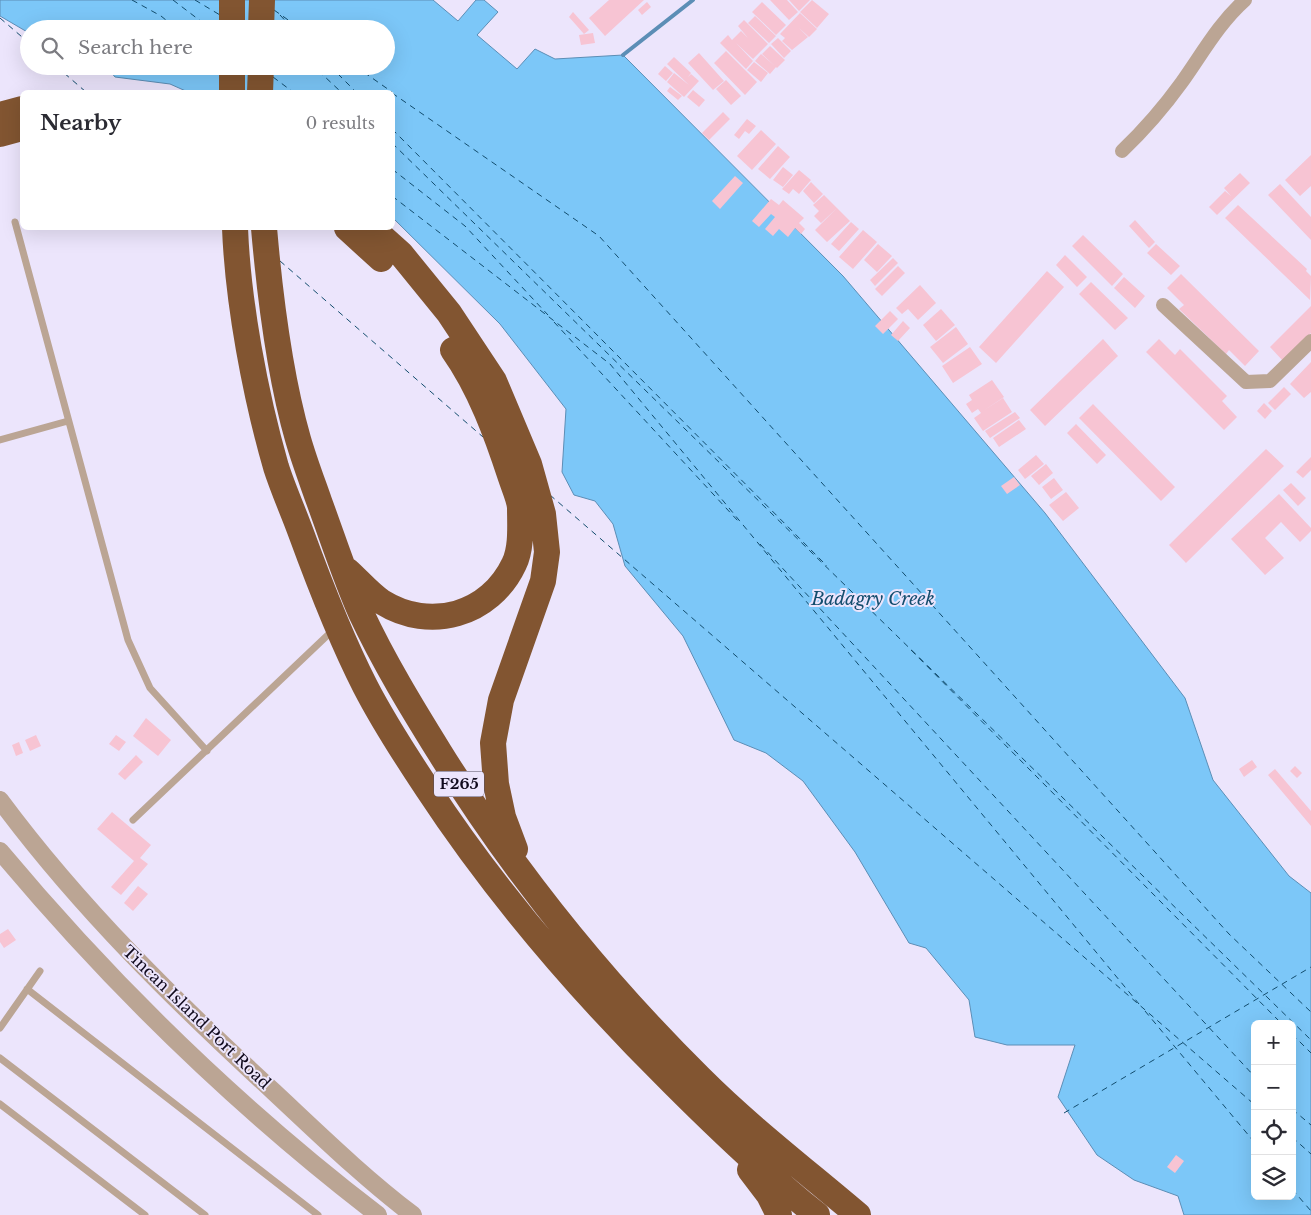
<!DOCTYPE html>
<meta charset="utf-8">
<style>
:root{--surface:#fff;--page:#f2f2f3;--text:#2b2b33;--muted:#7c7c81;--line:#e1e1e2}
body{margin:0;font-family:"Libre Baskerville",serif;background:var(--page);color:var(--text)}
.controls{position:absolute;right:15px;bottom:15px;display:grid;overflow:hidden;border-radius:8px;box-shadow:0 5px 20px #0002}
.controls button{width:45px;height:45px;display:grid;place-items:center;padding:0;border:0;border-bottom:1px solid var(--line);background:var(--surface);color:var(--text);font:25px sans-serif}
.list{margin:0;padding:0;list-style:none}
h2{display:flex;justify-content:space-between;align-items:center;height:65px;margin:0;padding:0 20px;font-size:21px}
h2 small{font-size:16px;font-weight:400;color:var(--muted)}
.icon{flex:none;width:28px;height:28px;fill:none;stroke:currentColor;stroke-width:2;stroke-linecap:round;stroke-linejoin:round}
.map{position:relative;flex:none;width:1311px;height:1215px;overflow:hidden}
.search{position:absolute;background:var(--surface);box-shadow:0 5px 20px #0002;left:20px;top:20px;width:375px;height:55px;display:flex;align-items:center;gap:12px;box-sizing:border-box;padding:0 18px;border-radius:28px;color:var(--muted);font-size:19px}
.panel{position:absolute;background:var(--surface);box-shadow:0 5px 20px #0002;left:20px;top:90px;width:375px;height:140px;border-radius:8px}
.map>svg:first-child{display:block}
.water{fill:#7cc7f8;stroke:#5c8eb6;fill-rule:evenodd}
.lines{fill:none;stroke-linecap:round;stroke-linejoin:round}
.stream{stroke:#5c8eb6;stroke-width:4}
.ferry{stroke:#134d6e;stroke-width:1;stroke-dasharray:6 5;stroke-linecap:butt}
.building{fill:#f7c4d3}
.service{stroke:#bba594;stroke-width:7}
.minor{stroke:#bba594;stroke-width:14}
.tertiary{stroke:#bba594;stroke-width:18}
.motorway{stroke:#825531;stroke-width:26}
.labels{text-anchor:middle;stroke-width:4;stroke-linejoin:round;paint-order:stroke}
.shield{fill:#ece5fc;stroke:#524c60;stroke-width:1}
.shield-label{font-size:15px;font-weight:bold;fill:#100a1d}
.street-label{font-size:16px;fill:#100a1d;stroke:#ece5fc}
.water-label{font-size:18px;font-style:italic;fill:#134d6e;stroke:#ece5fc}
</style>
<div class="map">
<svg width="1311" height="1215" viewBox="0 0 1311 1215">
<rect width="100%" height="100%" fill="#ece5fc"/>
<path class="water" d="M0,0H433L458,21L476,0H484L498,12L477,35L517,69L535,49L555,59L623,55L843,276L1045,513L1185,698L1213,780L1289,876L1311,893V1215H1184L1178,1196L1134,1180L1097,1155L1058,1097L1075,1045H1007L975,1037L969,1000L926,948L909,943L855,852L803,781L766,753L734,740L683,636L625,566L613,524L595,501L574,495L562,472L566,409L500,324L393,218L392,92H188L170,84L115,77L106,66H386V29H29V33L0,16ZM1255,1024H1292V1196H1255Z"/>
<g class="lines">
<path class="stream" d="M623,55L693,0"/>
<path class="ferry" d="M132,0L161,16L177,29
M173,0L211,29
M195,0L220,15
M274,10L301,29
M280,15L293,29
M0,18L29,43
M56,66L86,92
M308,66L323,75L341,92
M330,66L356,92
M355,66L392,92
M273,77L293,92
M392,93L599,236L1229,934L1311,1012
M392,129L827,566
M392,143L1311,1040
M392,169L465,226L548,315
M392,196L610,364L1139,1004
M280,261L483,437
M554,322L738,521
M550,495L1255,1105
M760,544L1255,1077
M911,650L1282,1024
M1145,1011L1255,1143
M1292,1034L1311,1053
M1292,1109L1311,1125
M1064,1113L1311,967
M1292,1137L1311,1154
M1292,1189L1311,1211"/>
</g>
<path class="building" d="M609,0H644L605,36L589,18Z
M770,0H787L798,12L789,20Z
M789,0H810L799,11Z
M812,0L829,14L817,28L800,12Z
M647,2L651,7L642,15L638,10Z
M762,2L786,25L776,35L752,12Z
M573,12L589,30L584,34L569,17Z
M800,13L817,29L809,37L799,28L808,37L792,50L782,41L785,38L780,34Z
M755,16L776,36L769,43L748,23Z
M744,20L768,44L753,59L736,43L753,61L746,69L720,43L728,35L732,40L741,31L748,38L738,26Z
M593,33L595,43L581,45L579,35Z
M778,38L791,51L784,58L771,44Z
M770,46L785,60L777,68L762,54Z
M726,51L757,82L745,95L714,63Z
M699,53L724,81L713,90L688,63Z
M761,54L776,67L770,74L755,61Z
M674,57L691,73L688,77L691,74L699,81L684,97L667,82L674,73L689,85L667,64Z
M754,62L768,73L761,82L747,70Z
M665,66L673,73L666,81L658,74Z
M726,80L741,96L731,105L716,89Z
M670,87L682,96L678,100L667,91Z
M693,90L705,100L699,107L687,97Z
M723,112L730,119L709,140L702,133Z
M747,119L756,126L749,134L745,131L739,139L734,135Z
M761,130L776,144L752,170L737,156Z
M778,146L790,157L770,179L758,169Z
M1311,155V186L1300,196L1285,180Z
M783,167L793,175L783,187L773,180Z
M799,170L811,180L799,194L793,189L789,194L782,189Z
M1240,173L1250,183L1217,215L1209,207L1225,191L1231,196L1224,188Z
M735,176L743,183L720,209L712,201Z
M811,182L823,194L814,203L803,191Z
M1280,184L1311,217V240L1268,195Z
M824,195L837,208L821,223L814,216L819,211L813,205Z
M771,199L779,205L783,200L804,218L799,223L805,229L801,234L795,228L788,237L779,229L773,236L765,229L775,217L771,214L759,227L752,221Z
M1238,205L1307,269L1306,271L1311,276L1310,300L1225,218Z
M837,208L850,221L827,242L815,230Z
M1135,220L1155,242L1149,248L1129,226Z
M851,222L859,229L839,251L831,244Z
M863,230L877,242L853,269L839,257Z
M1083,235L1123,274L1112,286L1072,246Z
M878,244L892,256L877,272L864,260Z
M1156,244L1180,266L1171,275L1147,253Z
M1065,255L1087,277L1077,287L1056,265Z
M893,258L898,263L875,286L870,280Z
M898,266L905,273L882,296L875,289Z
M1047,271L1064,287L996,363L979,347Z
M1181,274L1259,351L1245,366L1229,350L1226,354L1179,309L1184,305L1167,288Z
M1124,277L1145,296L1135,308L1114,288Z
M1091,282L1128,318L1115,330L1079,294Z
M920,285L936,303L918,320L908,309L902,314L896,308Z
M1311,306V333L1283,361L1270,347Z
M941,309L955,325L936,341L923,325Z
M890,311L898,319L883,334L875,326Z
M903,321L910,328L898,341L891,335Z
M956,327L968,344L943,363L930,347Z
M1103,339L1118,356L1045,426L1030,410Z
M1159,339L1175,355L1180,349L1227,396L1222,401L1237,417L1224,430L1146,352Z
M970,347L982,364L953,383L942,366Z
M1311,362V392L1304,398L1290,384Z
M992,380L1004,397L983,411L1003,398L1012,412L983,431L974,418L981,413L978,409L972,413L966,404L972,400L969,395Z
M1284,387L1291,394L1275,410L1268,403Z
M1264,403L1272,411L1265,419L1257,411Z
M1093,404L1175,487L1161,501L1079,418Z
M1015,412L1020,418L990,438L985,431Z
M1019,420L1026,429L999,447L993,438Z
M1076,424L1106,455L1097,464L1067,433Z
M1266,449L1284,466L1186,563L1169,545Z
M1036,455L1044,464L1025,479L1018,470Z
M1311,457V470L1303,478L1296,472Z
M1046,464L1053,473L1039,485L1031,476Z
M1014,477L1020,485L1007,494L1001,486Z
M1054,478L1063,490L1051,499L1042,487Z
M1291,483L1306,498L1298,506L1283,490Z
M1066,492L1079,508L1063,521L1049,505Z
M1279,494L1311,528V531L1300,542L1281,522L1265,538L1284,558L1265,575L1231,539Z
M146,718L171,740L158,756L133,736Z
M36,735L41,746L30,751L25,740Z
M116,735L126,742L119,751L109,744Z
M19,742L23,753L16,756L12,745Z
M136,755L143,762L125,780L118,774Z
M1252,760L1257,767L1244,777L1239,769Z
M1295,766L1302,773L1297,778L1290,771Z
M1275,769L1311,811V826L1268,775Z
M112,812L151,845L140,858L148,864L121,895L111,887L134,861L97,829Z
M138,886L148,894L133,911L124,903Z
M8,929L16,940L4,948L0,942V934Z
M1176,1155L1184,1161L1175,1173L1167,1167Z"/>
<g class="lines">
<path class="service" d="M15,222L128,640L150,688L207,751
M0,440L68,421
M133,820L332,631
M27,989L318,1215
M0,1028L40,971
M0,1058L205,1215
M0,1104L145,1215"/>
<path class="minor" d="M1122,151C1144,130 1164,107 1182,82C1202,54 1219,23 1245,0
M1163,305L1246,382L1270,381L1311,341"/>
<path class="tertiary" d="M0,800C80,908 176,1002 274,1092C319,1134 364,1178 413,1215
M0,851C112,985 240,1109 378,1215"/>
<path class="motorway" d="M232,0V29
M261,29L262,0
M232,92V66
M260,92L261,66
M0,115L22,109
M0,134L22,128
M235,228C238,303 255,394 276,467C283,489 293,511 301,533C320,585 340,637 365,686C383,721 405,755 427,788C498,896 581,992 673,1083C719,1129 766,1174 817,1215
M264,228C270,297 279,373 298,439C304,460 312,481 319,501C333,539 345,577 361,613C384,662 412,708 440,753C514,872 601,980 700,1078C749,1127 805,1170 858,1215
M347,228L381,259
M372,228L401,254L449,313L494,381L529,464L543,514L547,552L543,581L501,700L493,743L496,784L503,817L515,849
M348,571C359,581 370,594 382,602C430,632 490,615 514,564C522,548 520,525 520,507C519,498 514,487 511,478C497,435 480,388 453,350
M750,1170L769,1195L779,1215"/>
</g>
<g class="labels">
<rect class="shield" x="434" y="771.5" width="50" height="25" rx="4"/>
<g class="shield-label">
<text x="459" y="789">F265</text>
</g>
<g class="street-label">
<text transform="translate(197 1017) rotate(44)" y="6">Tincan Island Port Road</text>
</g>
<g class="water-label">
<text x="873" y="605">Badagry Creek</text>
</g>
</g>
</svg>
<div class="controls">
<button>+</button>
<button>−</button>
<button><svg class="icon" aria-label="locate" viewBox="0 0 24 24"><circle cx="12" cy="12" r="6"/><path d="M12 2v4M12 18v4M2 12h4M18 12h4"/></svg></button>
<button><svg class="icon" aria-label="layers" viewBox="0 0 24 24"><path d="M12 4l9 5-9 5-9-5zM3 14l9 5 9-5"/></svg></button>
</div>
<div class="search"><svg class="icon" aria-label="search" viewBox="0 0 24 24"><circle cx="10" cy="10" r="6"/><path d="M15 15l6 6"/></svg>Search here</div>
<section class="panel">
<h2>Nearby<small>0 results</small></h2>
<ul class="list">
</ul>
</section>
</div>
